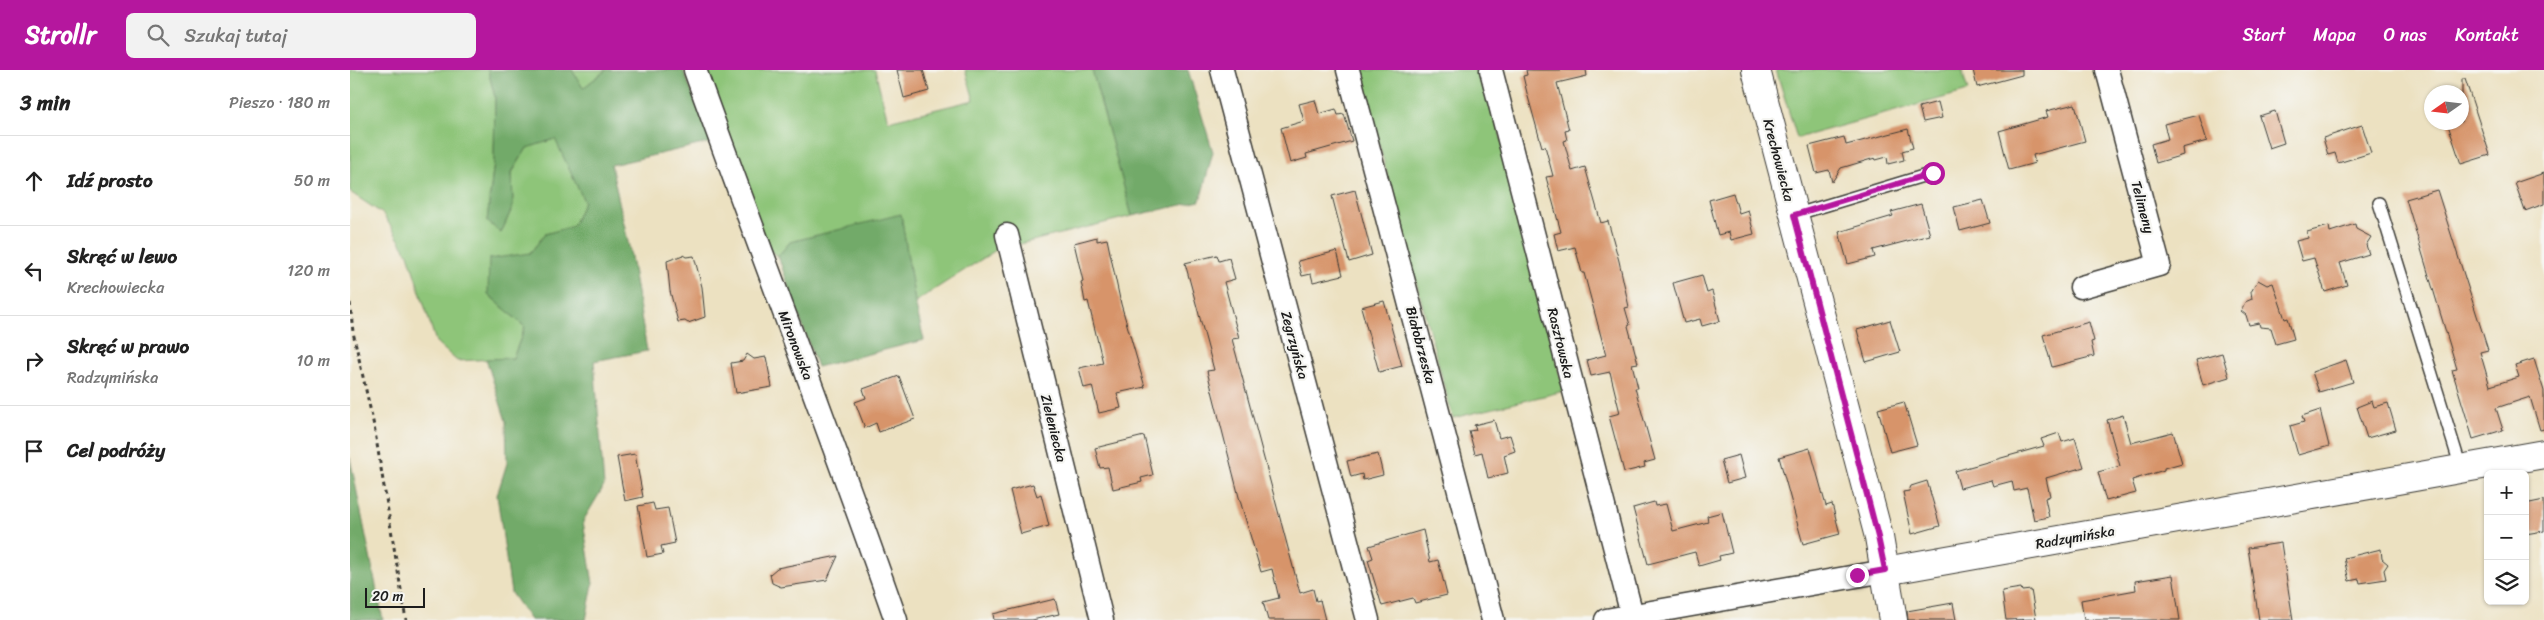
<!DOCTYPE html>
<html lang="pl">
<meta charset="utf-8">
<style>
:root{--surface:#fff;--page:#f2f2f2;--text:#222;--muted:#767676;--line:#e0e0e0;--accent:#b5179e}
body{margin:0;font-family:Sriracha,sans-serif;background:var(--page);color:var(--text)}
.controls{position:absolute;right:15px;bottom:15px;display:grid;overflow:hidden;border-radius:8px;box-shadow:0 1px 4px #0004}
.controls button{width:45px;height:45px;display:grid;place-items:center;padding:0;border:0;border-bottom:1px solid var(--line);background:var(--surface);color:var(--text);font:25px sans-serif}
.compass{position:absolute;left:2074px;top:15px;width:45px;height:45px;border-radius:50%;background:var(--surface);box-shadow:0 1px 4px #0004;rotate:256deg}
.scale{position:absolute;left:15px;bottom:12px;width:60px;box-sizing:border-box;padding-left:5px;border:2px solid #1c1c1c;border-top:0;font-size:14px;line-height:18px;white-space:nowrap;color:#1c1c1c;-webkit-text-stroke:4px #f6f6f2;paint-order:stroke}
.stop{position:absolute;width:15px;height:15px;margin:-11px;border:4px solid #b5179e;border-radius:50%;background:#fff}
.stop.end{background:#b5179e;border-color:#fff;box-shadow:0 1px 5px #0008}
.list{margin:0;padding:0;list-style:none}
h2{display:flex;justify-content:space-between;align-items:center;height:65px;margin:0;padding:0 20px;font-size:21px}
h2 small{font-size:16px;font-weight:400;color:var(--muted)}
.list li{display:grid;grid-template-columns:32px 1fr auto;gap:15px;align-items:center;box-sizing:border-box;height:90px;padding:0 20px;border-top:1px solid var(--line)}
.list b{display:block;font-size:19px;white-space:nowrap}
.list p{margin:0;font-size:16px;white-space:nowrap;color:var(--muted)}
.list em{font-size:16px;font-style:normal;color:var(--muted)}
.icon{flex:none;width:28px;height:28px;fill:none;stroke:currentColor;stroke-width:2;stroke-linecap:round;stroke-linejoin:round}
.map{position:relative;flex:none;width:2194px;height:550px;overflow:hidden}
header{display:flex;align-items:center;gap:30px;box-sizing:border-box;height:70px;padding:0 25px;background:var(--accent);color:#fff}
header strong{font-size:24px}
nav{display:flex;gap:28px;margin-inline-start:auto;font-size:18px}
.search{width:350px;height:45px;background:var(--page);display:flex;align-items:center;gap:12px;box-sizing:border-box;padding:0 18px;border-radius:8px;color:var(--muted);font-size:19px}
main{display:flex}
aside{flex:1;background:var(--surface)}
.map>svg:first-child{display:block}
.green{fill:#8ec579;stroke:#55704a}
.forest{fill:#72aa69;stroke:#476342}
.building{fill:#d7946a}
.lines{fill:none;stroke-linecap:round;stroke-linejoin:round}
.service-casing{stroke:#3b3a35;stroke-width:14}
.minor-casing{stroke:#3b3a35;stroke-width:25}
.tertiary-casing{stroke:#3b3a35;stroke-width:30}
.path{stroke:#3b3a35;stroke-width:3;stroke-dasharray:4 4;stroke-linecap:butt}
.service{stroke:#fff;stroke-width:11}
.minor{stroke:#fff;stroke-width:22}
.tertiary{stroke:#fff;stroke-width:28}
.route{stroke:#b5179e;stroke-width:6}
.labels{text-anchor:middle;stroke-width:4.5;stroke-linejoin:round;paint-order:stroke}
.street-label{font-size:14px;fill:#1c1c1c;stroke:#f6f6f2}
</style>
<header>
<strong>Strollr</strong>
<div class="search"><svg class="icon" aria-label="search" viewBox="0 0 24 24"><circle cx="10" cy="10" r="6"/><path d="M15 15l6 6"/></svg>Szukaj tutaj</div>
<nav><a>Start</a><a>Mapa</a><a>O nas</a><a>Kontakt</a></nav>
</header>
<main>
<aside>
<h2>3 min<small>Pieszo · 180 m</small></h2>
<ul class="list">
<li><svg class="icon" aria-label="ahead" viewBox="0 0 24 24"><path d="M12 20V5M6 11l6-6 6 6"/></svg><div><b>Idź prosto</b></div><em>50 m</em></li>
<li><svg class="icon" aria-label="left" viewBox="0 0 24 24"><path d="M17 20v-9H6M10 6l-5 5 5 5"/></svg><div><b>Skręć w lewo</b><p>Krechowiecka</p></div><em>120 m</em></li>
<li><svg class="icon" aria-label="right" viewBox="0 0 24 24"><path d="M7 20v-9h11M14 6l5 5-5 5"/></svg><div><b>Skręć w prawo</b><p>Radzymińska</p></div><em>10 m</em></li>
<li><svg class="icon" aria-label="arrive" viewBox="0 0 24 24"><path d="M6 21V4h12l-3 4 3 4H6"/></svg><div><b>Cel podróży</b></div></li>
</ul>
</aside>
<div class="map">
<svg width="2194" height="550" viewBox="0 0 2194 550">
<rect width="100%" height="100%" fill="#f6f6f2"/>
<filter id="ink" filterUnits="userSpaceOnUse"><feTurbulence type="fractalNoise" baseFrequency=".02" numOctaves="2"/><feDisplacementMap in="SourceGraphic" scale="10" xChannelSelector="R" yChannelSelector="G"/><feConvolveMatrix kernelMatrix="1 2 1 2 8 2 1 2 1" color-interpolation-filters="sRGB"/></filter>
<filter id="wash" filterUnits="userSpaceOnUse"><feTurbulence type="fractalNoise" baseFrequency=".0096" numOctaves="4" result="noise"/><feDisplacementMap in="SourceGraphic" scale="20" xChannelSelector="R" yChannelSelector="G"/><feGaussianBlur stdDeviation="1.12" result="paint"/><feColorMatrix in="noise" values="0 0 0 0 0 0 0 0 0 0 0 0 0 0 0 0 0 1.4 0 .05"/><feComposite in="paint" operator="in"/></filter>
<g filter="url(#wash)">
<rect width="100%" height="100%" fill="#ece1c1"/>
<path class="green" d="M0,0H138L145,27L144,92L137,151L151,163L163,136L162,103L177,78L205,68L234,131L223,157L195,164L180,183L138,224L175,257L163,288L107,291L86,272L58,184L33,144L0,122Z
M222,0H256L233,18Z
M338,0H525L538,51L624,30L615,0H742L782,146L646,180L565,232L551,145L440,172L428,186L399,166Z
M1009,0H1134L1214,321L1103,348Z
M1426,0H1612L1618,21L1447,68Z"/>
<path class="forest" d="M138,0H222L233,18L256,0H333L362,72L261,95L280,181L297,281L244,291L254,416L233,451L243,514L236,550H180L161,523L147,425L157,393L156,351L136,289L163,288L175,257L138,224L139,189L180,183L195,164L223,156L234,131L205,69L177,78L162,102L163,136L151,163L137,151L144,92L145,27Z
M742,0H838L863,82L850,131L782,146Z
M551,144L565,232L574,270L467,297L428,186L440,172Z
M0,388L33,550H0Z"/>
<g id="blocks">
<path class="building" d="M547,0H573L579,21L554,28Z
M1176,0H1236L1237,6L1207,13L1219,60L1215,61L1217,70L1214,71L1222,101L1235,97L1251,153L1258,151L1269,191L1279,237L1275,238L1280,255L1278,256L1288,293L1282,294L1288,318H1285L1305,390L1294,393L1295,397L1274,402L1259,346L1270,343L1260,302L1241,306L1237,290L1256,285L1234,203H1232L1225,177L1208,181L1204,164L1211,162L1196,107L1203,106L1195,76L1192,77L1177,23L1173,6L1177,5Z
M1623,0H1672V5L1627,17Z
M2112,9H2115L2140,85L2111,94L2097,52H2112Z
M965,30L969,44L986,39L988,45L994,44L1002,71L956,84L957,88L940,93L931,58L954,51L949,34Z
M1588,32L1592,48L1573,52L1569,37Z
M1725,34L1735,71L1683,85L1685,93L1659,100L1649,61L1698,47L1696,41Z
M1925,41L1934,73L1919,78L1909,46Z
M1849,45L1857,71L1832,78L1833,85L1806,93L1801,74L1818,69L1814,54Z
M2012,55L2021,83L1988,93L1985,83L1978,85L1973,68Z
M1558,59L1563,78L1552,81L1554,90L1538,94L1537,87L1526,90L1525,88L1491,98L1482,112L1479,100L1466,103L1459,76L1494,67L1496,75Z
M2194,103V134L2175,141L2165,113Z
M1005,120L1022,185L999,192L982,126Z
M2087,120L2138,280L2130,282L2140,316L2169,307L2165,295L2184,289L2194,321V359L2190,360L2180,327L2146,338L2153,360L2123,369L2102,300L2107,299L2056,129Z
M1383,123L1389,143L1398,140L1404,164L1381,170L1379,162L1368,165L1359,130Z
M1633,130L1640,153L1610,161L1604,137Z
M1571,134L1580,165L1523,180L1525,187L1498,194L1489,162L1543,146L1541,142Z
M2005,154L2006,159L2021,167L2016,175L2019,184L1990,193L1997,215L1975,222L1964,188L1952,191L1946,171L1958,168L1957,162L1979,156L1980,162Z
M747,167V171L757,169L771,234L795,317L767,323L771,338L749,343L742,316L734,318L729,298L753,293L738,231L735,232L733,221L731,212L733,211L724,173Z
M987,181L993,205L963,212L961,204L952,206L948,191Z
M333,185L336,187L344,186L352,217L355,247L338,253L335,251L328,252L320,221L317,191Z
M867,185L869,191L879,188L885,209L874,212L889,268L882,269L950,523L963,519L966,531L970,530L975,550H918L913,532L929,528L922,499L911,502L889,427L857,301L864,300L835,193Z
M1352,205L1357,223L1362,221L1370,251L1352,256L1350,249L1334,253L1323,213Z
M1908,210L1917,215L1923,213L1935,249L1938,248L1944,269L1926,274L1921,258L1910,257L1909,253L1899,255L1896,245L1891,241L1895,232L1902,229L1901,222Z
M1034,231L1052,296L1029,302L1011,237Z
M1540,250L1550,282L1516,292L1507,260Z
M1739,252L1744,271L1741,272L1744,286L1702,297L1693,265Z
M1872,283L1879,307L1853,315L1846,290Z
M397,284L404,289L416,287L422,317L386,323L381,293L393,291Z
M1996,290L2003,312L1969,322L1962,302Z
M549,306L565,349L529,362L526,353L515,358L505,332L516,328L513,319Z
M2022,331L2024,337L2038,333L2046,360L2017,368L2007,337Z
M1554,332L1567,375L1540,382L1528,339Z
M1970,340L1979,376L1948,385L1940,356L1954,352L1952,346Z
M1773,345L1781,373L1823,362L1832,393L1814,398V400L1782,410L1786,423L1756,431L1748,402L1770,396L1757,350Z
M1144,350L1149,368L1160,365L1165,381L1154,385L1158,403L1138,408L1132,382L1125,384L1119,361L1126,360L1124,355Z
M1709,363L1712,372L1725,368L1734,397L1696,408L1700,426L1695,428L1699,447L1684,450L1677,418L1664,421L1662,411L1643,416L1641,410L1610,418L1605,401L1694,376L1691,369Z
M794,366L803,405L791,408L792,412L763,419L758,397L750,398L745,378Z
M1460,378L1476,436L1482,434L1490,464L1453,474L1429,387Z
M285,384L293,427L275,431L267,387Z
M1028,384L1033,405L1013,410L1012,404L1001,407L997,391Z
M1389,385L1395,408L1377,413L1371,390Z
M1577,411L1590,456L1562,464L1553,422L1559,421L1561,416Z
M683,414L687,426L691,424L699,456L671,464L660,420Z
M2194,430V461L2175,464V434Z
M1304,432L1305,436L1316,434L1323,461L1358,452L1357,446L1372,442L1382,483L1369,486L1370,490L1349,496L1345,482L1298,494L1283,438Z
M303,433L305,440L318,438L325,473L311,476L313,484L297,487L288,436Z
M1073,460L1080,492L1088,490L1097,525L1065,533L1063,528L1032,536L1018,490L1023,488L1019,476Z
M1931,473L1943,550H1909L1898,478Z
M2031,479L2032,489L2038,494L2034,500L2036,509L2010,513L2009,509L1999,511L1994,488Z
M488,486L477,510L431,517L422,513L420,504L427,498Z
M1823,505L1830,550H1734L1731,530L1786,520L1785,511Z
M1671,518L1672,521L1681,520L1686,549L1656,550L1652,521Z
M705,529L709,544L682,550H644L643,544Z
M1603,533L1606,550H1558L1557,541Z"/>
</g>
</g>
<g filter="url(#ink)">
<use href="#blocks" fill-opacity="0" stroke="#3b3a35" stroke-width="1"/>
<g class="lines">
<g class="service-casing">
<path id="service" d="M2029,133L2111,398
M1444,145L1583,103"/>
</g>
<g class="minor-casing">
<path id="minor" d="M345,0C411,184 482,366 546,550
M872,0L1018,550
M998,0L1143,550
M1141,0L1282,545
M657,165L752,550
M1731,217L1809,195L1757,0
M1256,550L1535,501"/>
</g>
<g class="tertiary-casing">
<path id="tertiary" d="M1406,0L1529,467L1543,550
M1535,501L2194,384"/>
</g>
<path class="path" d="M0,233L3,262L24,356L56,550"/>
<use href="#service" class="service"/>
<use href="#minor" class="minor"/>
<use href="#tertiary" class="tertiary"/>
</g>
</g>
<g class="lines" filter="url(#ink)">
<path class="route" d="M1507,505L1535,500L1528,467L1444,145L1583,103"/>
</g>
<g class="labels">
<g class="street-label">
<text transform="translate(1429 90) rotate(75)" y="5">Krechowiecka</text>
<text transform="translate(1793 137) rotate(75)" y="5">Telimeny</text>
<text transform="translate(1211 273) rotate(76)" y="5">Rasztowska</text>
<text transform="translate(446 275) rotate(69)" y="5">Mironowska</text>
<text transform="translate(945 275) rotate(75)" y="5">Zegrzyńska</text>
<text transform="translate(1071 275) rotate(75)" y="5">Białobrzeska</text>
<text transform="translate(704 358) rotate(76)" y="5">Zieleniecka</text>
<text transform="translate(1725 467) rotate(-10)" y="5">Radzymińska</text>
</g>
</g>
</svg>
<div class="controls">
<button>+</button>
<button>−</button>
<button><svg class="icon" aria-label="layers" viewBox="0 0 24 24"><path d="M12 4l9 5-9 5-9-5zM3 14l9 5 9-5"/></svg></button>
</div>
<svg class="compass" viewBox="-18 -18 36 36"><path d="M0-13l5 13h-10z" fill="#e53935"/><path d="M0 13l5-13h-10z" fill="#767676"/></svg>
<div class="scale">20 m</div>
<div class="stop" style="left:1583px;top:103px"></div>
<div class="stop end" style="left:1507px;top:505px"></div>
</div>
</main>
